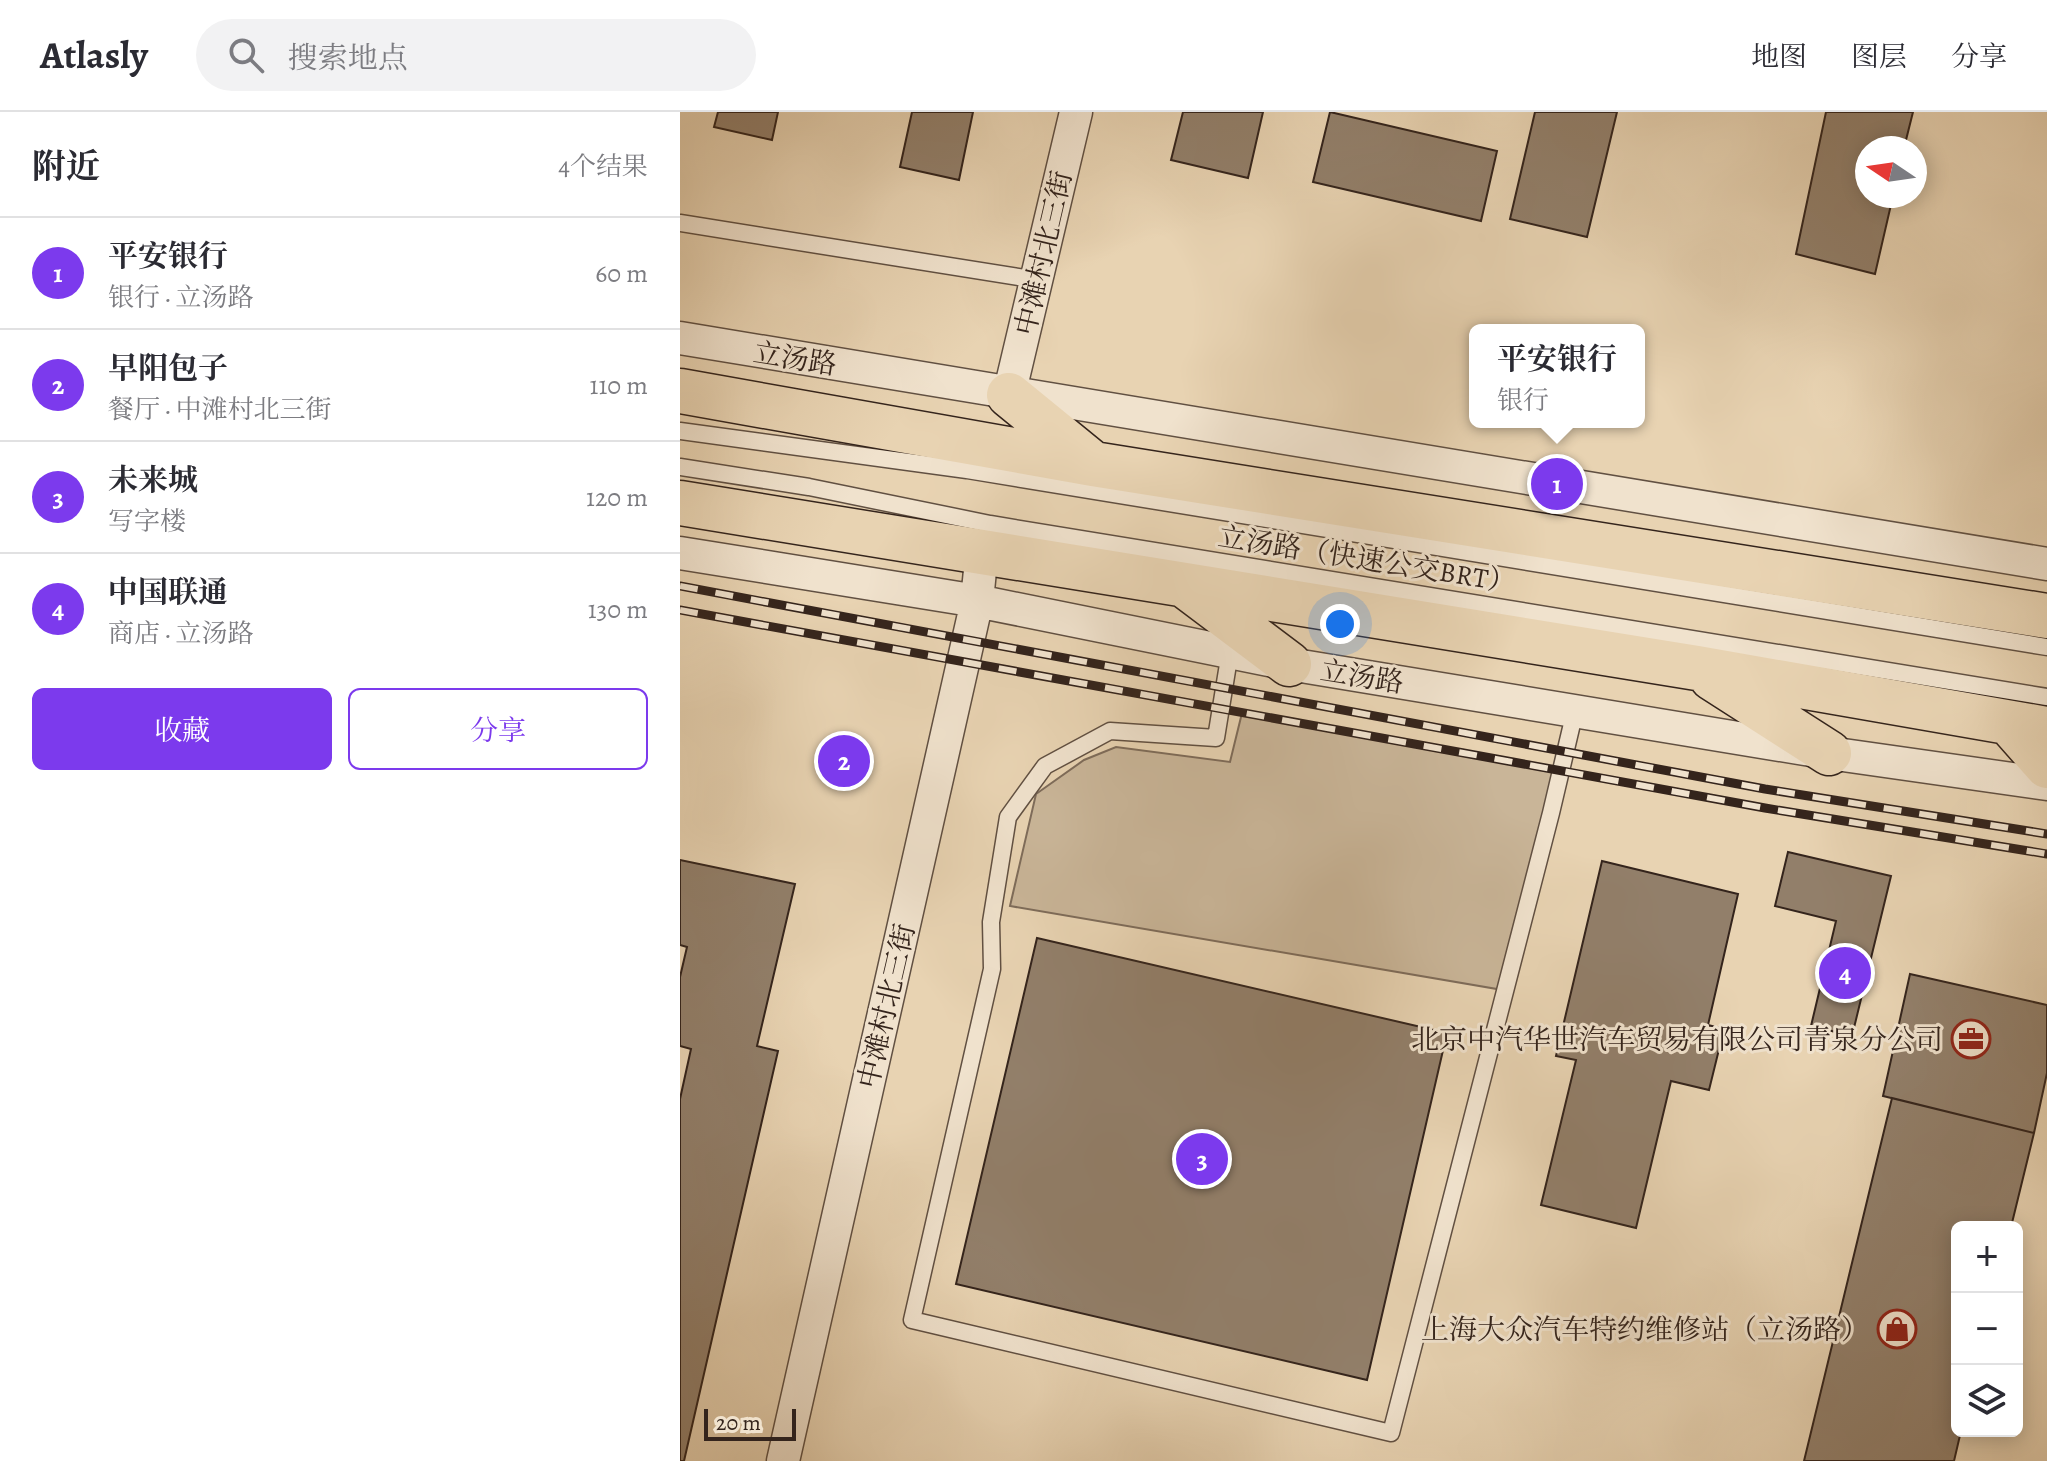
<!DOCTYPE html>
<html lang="zh">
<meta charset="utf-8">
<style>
:root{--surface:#fff;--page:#f2f2f3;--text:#2b2b33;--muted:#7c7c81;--line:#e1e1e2;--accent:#7c3aed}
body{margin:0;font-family:Alegreya,"Noto Serif SC",serif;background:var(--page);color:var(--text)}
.controls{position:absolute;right:24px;bottom:24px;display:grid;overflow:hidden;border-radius:12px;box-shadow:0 4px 20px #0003}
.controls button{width:72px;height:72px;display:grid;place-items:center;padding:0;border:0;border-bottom:2px solid var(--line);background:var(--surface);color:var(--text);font:40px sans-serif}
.compass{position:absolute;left:1175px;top:24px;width:72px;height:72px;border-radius:50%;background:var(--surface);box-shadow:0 4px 20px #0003;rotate:283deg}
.scale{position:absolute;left:24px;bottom:20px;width:92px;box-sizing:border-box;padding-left:8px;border:4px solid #34241c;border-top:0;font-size:22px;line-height:28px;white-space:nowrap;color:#34241c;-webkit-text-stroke:6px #f0e2cd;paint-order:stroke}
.you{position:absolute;left:660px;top:512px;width:28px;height:28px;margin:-20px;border:6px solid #fff;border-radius:50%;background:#1a73e8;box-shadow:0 0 0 12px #1a73e833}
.badge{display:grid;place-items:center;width:52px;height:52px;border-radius:50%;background:var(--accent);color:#fff;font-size:26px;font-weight:700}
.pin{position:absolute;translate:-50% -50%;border:4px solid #fff;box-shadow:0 2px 8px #0006}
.popup{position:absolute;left:789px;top:212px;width:176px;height:104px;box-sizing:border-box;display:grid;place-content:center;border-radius:12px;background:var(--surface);filter:drop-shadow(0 2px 6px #0005);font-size:26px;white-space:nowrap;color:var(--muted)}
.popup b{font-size:30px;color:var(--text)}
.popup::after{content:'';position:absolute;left:50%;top:100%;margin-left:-16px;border:16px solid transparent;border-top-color:var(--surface)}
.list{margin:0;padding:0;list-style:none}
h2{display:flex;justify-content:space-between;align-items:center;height:104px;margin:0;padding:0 32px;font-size:34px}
h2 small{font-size:26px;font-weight:400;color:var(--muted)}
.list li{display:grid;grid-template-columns:52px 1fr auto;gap:24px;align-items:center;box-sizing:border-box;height:112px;padding:0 32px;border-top:2px solid var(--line)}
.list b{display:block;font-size:30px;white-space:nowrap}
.list p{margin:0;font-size:26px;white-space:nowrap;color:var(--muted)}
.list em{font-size:26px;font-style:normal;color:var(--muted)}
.actions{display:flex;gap:16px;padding:24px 32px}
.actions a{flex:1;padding:18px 0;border:2px solid var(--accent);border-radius:12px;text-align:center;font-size:28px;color:var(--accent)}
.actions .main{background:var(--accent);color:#fff}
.icon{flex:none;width:44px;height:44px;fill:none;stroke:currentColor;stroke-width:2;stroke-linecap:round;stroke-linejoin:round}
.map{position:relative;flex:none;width:1367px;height:1349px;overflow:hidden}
header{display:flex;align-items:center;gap:48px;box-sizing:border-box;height:112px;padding:0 40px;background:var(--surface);border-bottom:2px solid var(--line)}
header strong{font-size:38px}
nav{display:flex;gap:44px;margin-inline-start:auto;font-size:28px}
.search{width:560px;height:72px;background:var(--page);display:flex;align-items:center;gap:20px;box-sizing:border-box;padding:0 28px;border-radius:44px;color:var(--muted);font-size:30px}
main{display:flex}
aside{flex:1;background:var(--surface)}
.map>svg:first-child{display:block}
.green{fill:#c9b598;stroke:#7e6c5a;stroke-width:2}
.building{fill:#927f6a;stroke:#34241c;stroke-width:2}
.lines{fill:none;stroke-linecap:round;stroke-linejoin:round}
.service-casing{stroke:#615042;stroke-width:19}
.minor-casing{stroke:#615042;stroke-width:35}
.primary-casing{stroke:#34241c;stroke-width:47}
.service{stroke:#f0e2cd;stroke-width:16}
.minor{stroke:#f0e2cd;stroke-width:32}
.primary{stroke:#e8d3b2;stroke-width:44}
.rail-casing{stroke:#34241c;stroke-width:9}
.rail{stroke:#f0e2cd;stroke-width:6;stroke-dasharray:18;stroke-linecap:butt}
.labels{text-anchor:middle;stroke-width:6;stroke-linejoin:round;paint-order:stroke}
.street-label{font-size:28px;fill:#34241c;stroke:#f0e2cd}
.poi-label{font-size:28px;fill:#34241c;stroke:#f0e2cd;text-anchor:end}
</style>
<header>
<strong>Atlasly</strong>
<div class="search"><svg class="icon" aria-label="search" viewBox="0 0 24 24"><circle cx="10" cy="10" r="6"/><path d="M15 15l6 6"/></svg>搜索地点</div>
<nav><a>地图</a><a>图层</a><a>分享</a></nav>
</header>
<main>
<aside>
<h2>附近<small>4个结果</small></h2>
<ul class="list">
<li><span class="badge">1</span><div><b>平安银行</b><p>银行 · 立汤路</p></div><em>60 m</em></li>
<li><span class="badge">2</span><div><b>早阳包子</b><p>餐厅 · 中滩村北三街</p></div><em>110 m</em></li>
<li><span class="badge">3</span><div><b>未来城</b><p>写字楼</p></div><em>120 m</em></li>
<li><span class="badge">4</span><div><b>中国联通</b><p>商店 · 立汤路</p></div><em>130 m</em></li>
</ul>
<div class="actions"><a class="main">收藏</a><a>分享</a></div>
</aside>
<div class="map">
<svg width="1367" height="1349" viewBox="0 0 1367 1349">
<rect width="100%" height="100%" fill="#e8d3b2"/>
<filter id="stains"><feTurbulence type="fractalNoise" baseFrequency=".0025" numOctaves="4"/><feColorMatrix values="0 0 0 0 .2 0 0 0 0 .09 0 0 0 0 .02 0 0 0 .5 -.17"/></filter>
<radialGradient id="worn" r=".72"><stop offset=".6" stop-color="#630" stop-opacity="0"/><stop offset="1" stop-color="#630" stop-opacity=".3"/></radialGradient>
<path class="green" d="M562,601L882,659L823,878L330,794L356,682L404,648L436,635L550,650Z"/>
<path class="building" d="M38,0H98L92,28L34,15Z
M232,0H293L279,68L220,55Z
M503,0H583L568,66L491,48Z
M650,0L817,39L801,109L633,70Z
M855,0H937L907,125L830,107Z
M1146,0H1233L1224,36H1187V84H1213L1195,162L1116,142Z
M1108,740L1211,764L1172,924L1131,914L1156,809L1095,794Z
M0,748L115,772L77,934L98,939L4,1349H0V987L11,937L0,934V865L7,835L0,833Z
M922,749L1058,782L1028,913L1044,917L1029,978L991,969L956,1116L861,1093L896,948L876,944Z
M357,826L767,921L687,1268L276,1172Z
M1230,862L1367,893V961L1354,1021L1203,984Z
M1212,986L1354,1021L1331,1115H1277V1319H1281L1274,1349H1124Z"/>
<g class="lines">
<g class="service-casing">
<path id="service" d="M0,111L357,168
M0,319L287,358L1367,535
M0,355L129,375L310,412L1367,585
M550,540L536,626L430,619L365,654L328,705L311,810L312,857L232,1208L711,1321L871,701L895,599"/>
</g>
<g class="minor-casing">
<path id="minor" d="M0,226L1367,452
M329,283L396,0
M0,441L297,489L609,552L1149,641L1367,672
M103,1349L297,489L302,438"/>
</g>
<g class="primary-casing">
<path id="primary" d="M0,279L413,352L1367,504
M329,283L411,350
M0,391L1017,556L1367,617
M508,476L609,552
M1032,566L1149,641
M1329,611L1367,654"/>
</g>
<use href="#service" class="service"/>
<use href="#minor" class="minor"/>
<use href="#primary" class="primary"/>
<g class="rail-casing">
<path id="rail" d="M0,474L1085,677L1367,722
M0,498L1085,696L1367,742"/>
</g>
<use href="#rail" class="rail"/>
</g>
<defs>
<g id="office-ring" transform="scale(2)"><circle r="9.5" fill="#f0e2cd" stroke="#8f2418" stroke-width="1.5"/><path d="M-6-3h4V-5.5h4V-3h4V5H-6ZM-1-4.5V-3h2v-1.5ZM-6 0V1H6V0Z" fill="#8f2418"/></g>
<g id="shop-ring" transform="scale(2)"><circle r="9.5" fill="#f0e2cd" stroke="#8f2418" stroke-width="1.5"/><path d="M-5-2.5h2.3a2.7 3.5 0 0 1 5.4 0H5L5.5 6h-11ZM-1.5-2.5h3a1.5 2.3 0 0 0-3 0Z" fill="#8f2418"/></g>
</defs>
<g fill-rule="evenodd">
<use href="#office-ring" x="1291" y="927"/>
<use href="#shop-ring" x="1217" y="1217"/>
</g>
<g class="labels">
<g class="street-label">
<text transform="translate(363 141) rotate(-77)" y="10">中滩村北三街</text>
<text transform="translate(115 246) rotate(9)" y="10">立汤路</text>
<text transform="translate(687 447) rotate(9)" y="10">立汤路（快速公交BRT）</text>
<text transform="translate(682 564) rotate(9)" y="10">立汤路</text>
<text transform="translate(206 894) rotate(-77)" y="10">中滩村北三街</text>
</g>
<g class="poi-label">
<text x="1263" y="937">北京中汽华世汽车贸易有限公司青泉分公司</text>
<text x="1189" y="1227">上海大众汽车特约维修站（立汤路）</text>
</g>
</g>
<rect width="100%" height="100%" filter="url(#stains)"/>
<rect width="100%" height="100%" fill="url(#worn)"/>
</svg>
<div class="controls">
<button>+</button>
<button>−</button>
<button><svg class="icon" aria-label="layers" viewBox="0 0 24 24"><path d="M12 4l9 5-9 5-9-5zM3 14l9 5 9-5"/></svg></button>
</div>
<svg class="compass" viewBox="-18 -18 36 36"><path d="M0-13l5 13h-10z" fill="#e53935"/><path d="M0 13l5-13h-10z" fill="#7c7c81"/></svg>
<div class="scale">20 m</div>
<div class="you"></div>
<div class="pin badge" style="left:877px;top:372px">1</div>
<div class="popup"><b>平安银行</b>银行</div>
<div class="pin badge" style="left:164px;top:649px">2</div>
<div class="pin badge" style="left:522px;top:1047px">3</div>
<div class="pin badge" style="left:1165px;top:861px">4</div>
</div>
</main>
